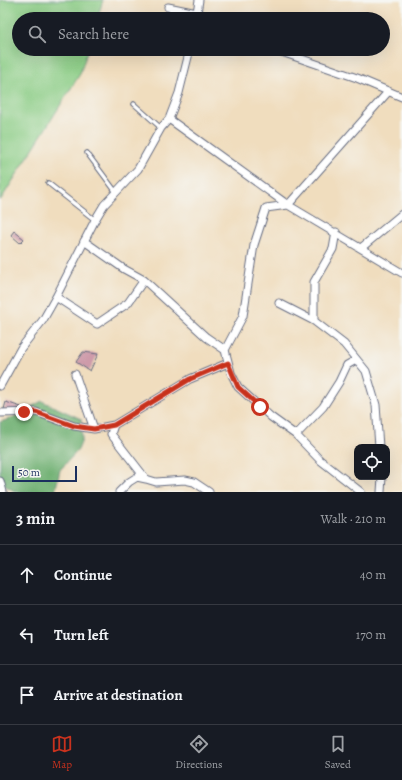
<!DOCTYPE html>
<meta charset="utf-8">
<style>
:root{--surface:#171b24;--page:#242831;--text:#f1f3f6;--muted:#9ea1a6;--line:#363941;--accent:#c8321e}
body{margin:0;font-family:Alegreya,serif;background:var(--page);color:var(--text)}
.controls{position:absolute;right:12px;bottom:12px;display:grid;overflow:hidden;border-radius:8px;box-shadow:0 4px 16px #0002}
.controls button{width:36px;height:36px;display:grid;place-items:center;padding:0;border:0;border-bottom:1px solid var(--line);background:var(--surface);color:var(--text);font:20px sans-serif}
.scale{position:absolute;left:12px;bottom:10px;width:65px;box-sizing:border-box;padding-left:4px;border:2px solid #1b2f5e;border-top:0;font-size:11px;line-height:14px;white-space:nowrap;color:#1b2f5e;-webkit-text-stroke:3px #f6f6f2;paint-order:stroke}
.stop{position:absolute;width:12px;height:12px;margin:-9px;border:3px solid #c8321e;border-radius:50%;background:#fff}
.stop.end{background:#c8321e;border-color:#fff;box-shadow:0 1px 4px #0008}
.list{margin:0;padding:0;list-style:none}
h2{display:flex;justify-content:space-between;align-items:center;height:52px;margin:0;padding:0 16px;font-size:17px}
h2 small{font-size:13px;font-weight:400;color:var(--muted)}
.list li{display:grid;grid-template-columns:26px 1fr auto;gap:12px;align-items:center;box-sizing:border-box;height:60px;padding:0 16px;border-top:1px solid var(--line)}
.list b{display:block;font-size:15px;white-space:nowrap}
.list em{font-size:13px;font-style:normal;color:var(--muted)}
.icon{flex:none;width:22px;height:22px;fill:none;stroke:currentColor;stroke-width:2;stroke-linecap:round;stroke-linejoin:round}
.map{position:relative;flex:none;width:402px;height:492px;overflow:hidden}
.search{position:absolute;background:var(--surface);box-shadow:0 4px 16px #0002;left:12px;right:12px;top:12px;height:44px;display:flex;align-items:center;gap:10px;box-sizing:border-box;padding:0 14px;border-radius:22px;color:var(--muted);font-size:15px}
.sheet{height:232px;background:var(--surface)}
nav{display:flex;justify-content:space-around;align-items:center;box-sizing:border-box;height:56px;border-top:1px solid var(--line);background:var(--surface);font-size:11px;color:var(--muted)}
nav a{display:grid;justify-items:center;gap:2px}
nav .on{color:var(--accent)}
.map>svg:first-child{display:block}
.green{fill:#8acc84;stroke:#527e71}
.forest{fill:#6fb072;stroke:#457068}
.building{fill:#ce9baa}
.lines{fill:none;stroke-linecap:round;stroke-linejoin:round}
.service-casing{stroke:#666c80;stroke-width:5.5}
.minor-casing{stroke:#666c80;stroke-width:9}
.service{stroke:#fff;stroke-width:3.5}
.minor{stroke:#fff;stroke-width:7}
.route{stroke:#c8321e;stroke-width:5}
</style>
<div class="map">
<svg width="402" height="492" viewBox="0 0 402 492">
<rect width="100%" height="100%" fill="#f6f6f2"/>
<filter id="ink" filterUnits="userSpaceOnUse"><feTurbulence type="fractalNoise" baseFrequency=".025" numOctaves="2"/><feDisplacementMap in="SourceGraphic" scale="8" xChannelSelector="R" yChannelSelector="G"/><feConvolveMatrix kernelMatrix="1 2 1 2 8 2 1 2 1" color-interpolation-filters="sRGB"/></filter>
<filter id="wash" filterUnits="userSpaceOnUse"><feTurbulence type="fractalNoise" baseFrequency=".012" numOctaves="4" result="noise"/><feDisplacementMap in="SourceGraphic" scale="16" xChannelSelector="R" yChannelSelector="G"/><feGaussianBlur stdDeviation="0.9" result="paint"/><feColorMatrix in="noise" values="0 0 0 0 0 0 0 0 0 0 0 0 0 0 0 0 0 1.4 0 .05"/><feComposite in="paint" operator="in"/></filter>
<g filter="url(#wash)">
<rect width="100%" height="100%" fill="#f0ddbe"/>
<path class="green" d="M0,0H103L97,19H19V49H88L80,74L0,201Z"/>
<path class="forest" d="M42,401L81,419L82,440L78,450L60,470L55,492H16L2,484L0,478V422C16,418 28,408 42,401Z"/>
<g id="blocks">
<path class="building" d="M14,231L24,239L20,243L11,235Z
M83,352L98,354L90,371L76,362Z
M6,402L21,407L16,412L4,409Z"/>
</g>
</g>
<g filter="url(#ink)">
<use href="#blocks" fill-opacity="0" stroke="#666c80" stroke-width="1"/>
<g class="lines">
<g class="service-casing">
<path id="service" d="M134,104L161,128
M87,153L116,192
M48,183L95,220"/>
</g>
<g class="minor-casing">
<path id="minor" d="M168,7L197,13L211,19
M196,19L199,0
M273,49L357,78L402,97
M169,119L288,205L402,273
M84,241L124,269L144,280L206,337L225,350L231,373L238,387L271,417L296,435L320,460L361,492
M361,248L402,214
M56,297L97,324L128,303L144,280
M279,303L314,321L344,344L366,371L376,405L379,447
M314,321V282L333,249L336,232
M225,350L243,316L254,245L266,208L288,205L388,92
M75,374L94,429
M0,386L21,348L43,320L56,297L95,220L104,205L138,169L161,128L169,119L179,93L190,49
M0,413L36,412L74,426L94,429L114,425L190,379L228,363
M114,425L111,434L146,479L156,482L185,480L194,482L209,492
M296,435L323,407L339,382L347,365L356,360
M0,481L3,492
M119,492L129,482L137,477L146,479
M381,492L382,477"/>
</g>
<use href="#service" class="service"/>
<use href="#minor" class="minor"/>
</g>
</g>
<g class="lines" filter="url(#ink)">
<path class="route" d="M24,412H36L74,426L94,429L114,425L190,379L228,363L238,387L260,407"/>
</g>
</svg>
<div class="controls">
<button><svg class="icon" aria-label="locate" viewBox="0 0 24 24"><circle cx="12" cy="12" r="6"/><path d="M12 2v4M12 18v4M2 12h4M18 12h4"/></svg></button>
</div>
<div class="scale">50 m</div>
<div class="stop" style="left:260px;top:407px"></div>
<div class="stop end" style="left:24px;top:412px"></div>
<div class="search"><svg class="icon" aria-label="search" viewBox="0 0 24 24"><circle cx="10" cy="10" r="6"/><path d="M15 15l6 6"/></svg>Search here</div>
</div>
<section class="sheet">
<h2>3 min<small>Walk · 210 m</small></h2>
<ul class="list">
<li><svg class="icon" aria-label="ahead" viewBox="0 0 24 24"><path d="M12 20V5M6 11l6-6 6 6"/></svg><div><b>Continue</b></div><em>40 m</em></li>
<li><svg class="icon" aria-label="left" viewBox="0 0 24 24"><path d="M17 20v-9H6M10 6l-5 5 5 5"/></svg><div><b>Turn left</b></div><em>170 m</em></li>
<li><svg class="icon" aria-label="arrive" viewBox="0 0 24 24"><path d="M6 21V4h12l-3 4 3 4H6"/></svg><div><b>Arrive at destination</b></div></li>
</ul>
</section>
<nav>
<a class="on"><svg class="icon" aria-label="map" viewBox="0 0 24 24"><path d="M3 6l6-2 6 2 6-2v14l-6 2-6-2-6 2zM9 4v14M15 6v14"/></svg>Map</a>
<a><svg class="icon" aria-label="directions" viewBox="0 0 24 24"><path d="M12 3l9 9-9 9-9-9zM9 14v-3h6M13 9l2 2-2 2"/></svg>Directions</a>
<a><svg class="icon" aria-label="saved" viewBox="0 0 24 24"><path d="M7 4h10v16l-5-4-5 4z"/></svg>Saved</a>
</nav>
